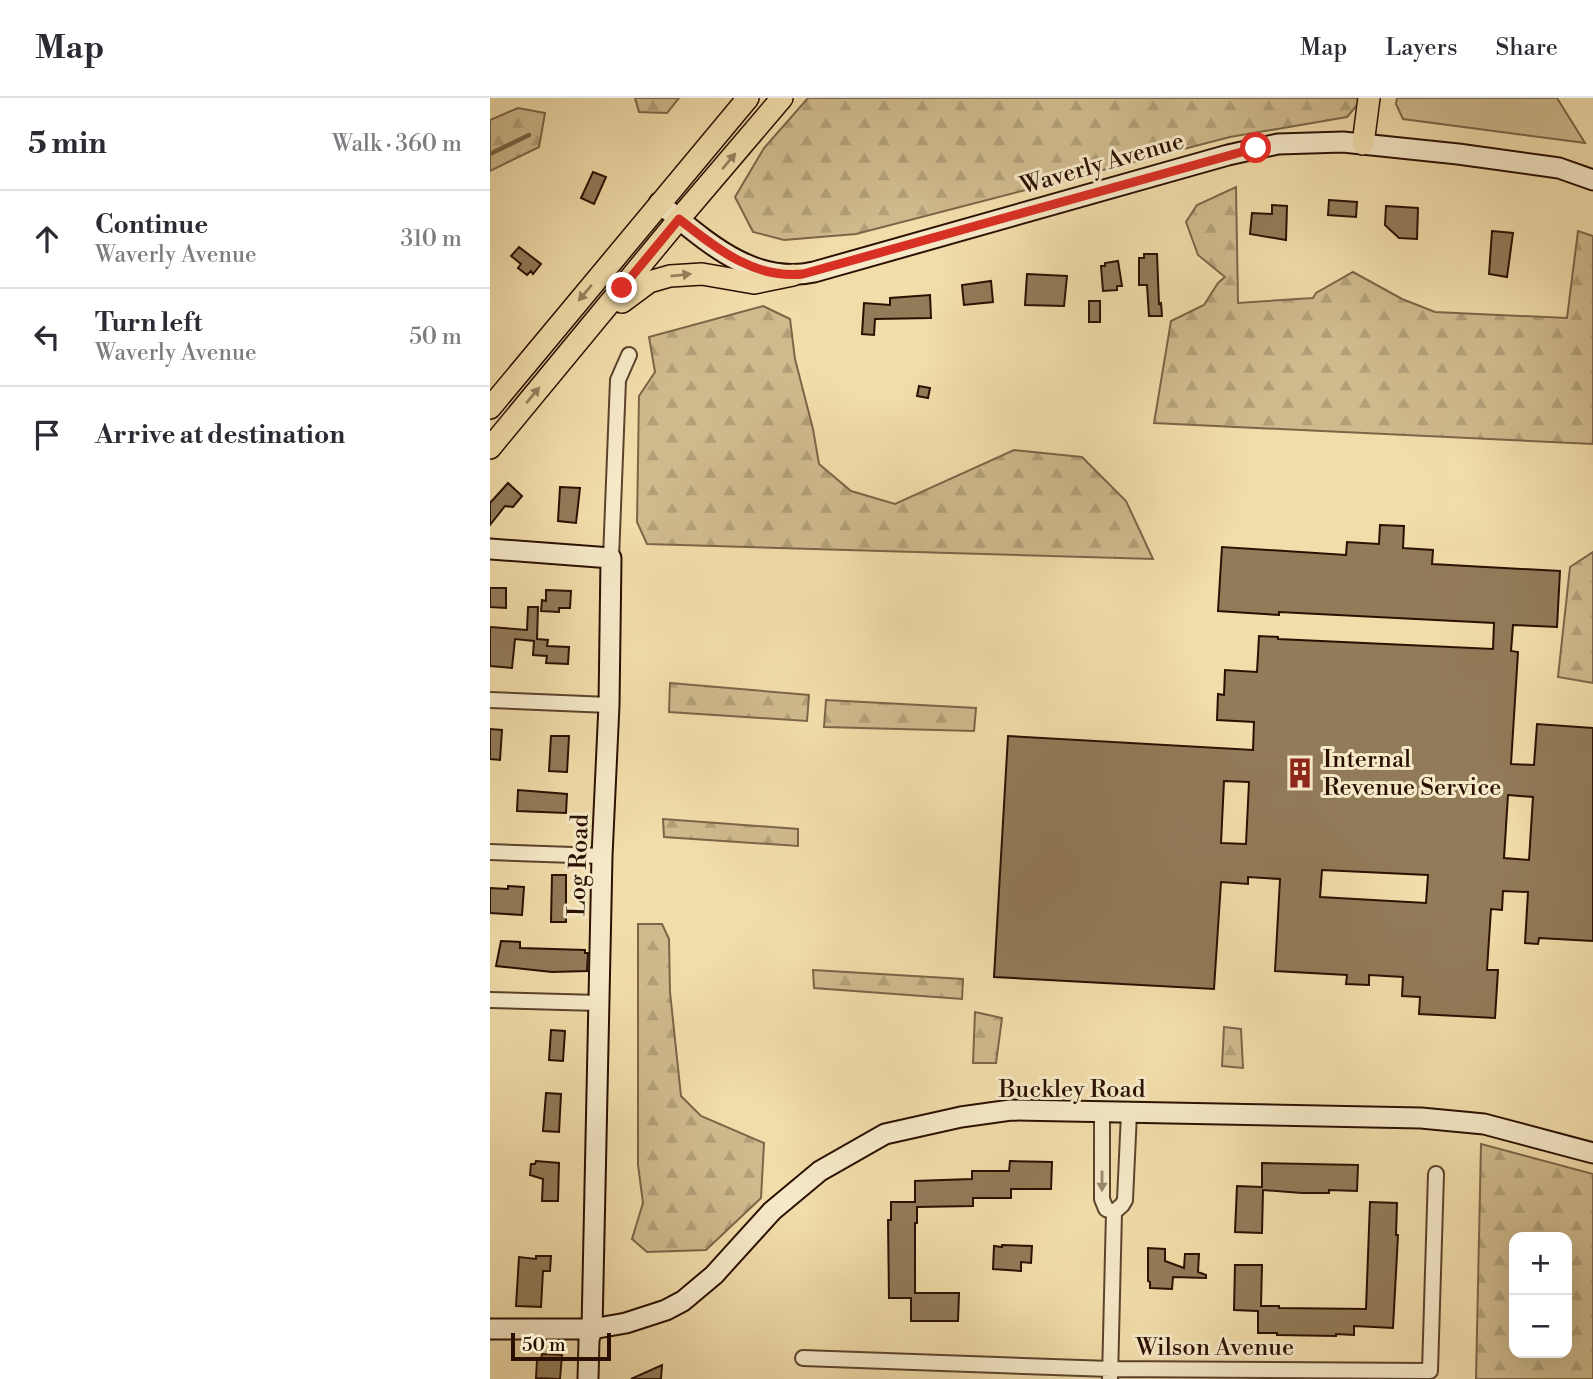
<!DOCTYPE html>
<meta charset="utf-8">
<style>
:root{--surface:#fff;--page:#f7f7f7;--text:#2b2b33;--muted:#7c7c81;--line:#e1e1e2}
body{margin:0;font-family:"Libre Bodoni",serif;background:var(--page);color:var(--text)}
.controls{position:absolute;right:21px;bottom:21px;display:grid;overflow:hidden;border-radius:14px;box-shadow:0 7px 28px #0002}
.controls button{width:63px;height:63px;display:grid;place-items:center;padding:0;border:0;border-bottom:2px solid var(--line);background:var(--surface);color:var(--text);font:35px sans-serif}
.scale{position:absolute;left:21px;bottom:18px;width:100px;box-sizing:border-box;padding-left:7px;border:4px solid #2b1002;border-top:0;font-size:19px;line-height:24px;white-space:nowrap;color:#2b1002;-webkit-text-stroke:5px #f6e9c8;paint-order:stroke}
.stop{position:absolute;width:21px;height:21px;margin:-16px;border:5px solid #d93025;border-radius:50%;background:#fff}
.stop.end{background:#d93025;border-color:#fff;box-shadow:0 2px 7px #0008}
.list{margin:0;padding:0;list-style:none}
h2{display:flex;justify-content:space-between;align-items:center;height:91px;margin:0;padding:0 28px;font-size:30px}
h2 small{font-size:23px;font-weight:400;color:var(--muted)}
.list li{display:grid;grid-template-columns:46px 1fr auto;gap:21px;align-items:center;box-sizing:border-box;height:98px;padding:0 28px;border-top:2px solid var(--line)}
.list b{display:block;font-size:26px;white-space:nowrap}
.list p{margin:0;font-size:23px;white-space:nowrap;color:var(--muted)}
.list em{font-size:23px;font-style:normal;color:var(--muted)}
.icon{flex:none;width:38px;height:38px;fill:none;stroke:currentColor;stroke-width:2;stroke-linecap:round;stroke-linejoin:round}
.map{position:relative;flex:none;width:1103px;height:1281px;overflow:hidden}
header{display:flex;align-items:center;gap:42px;box-sizing:border-box;height:98px;padding:0 35px;background:var(--surface);border-bottom:2px solid var(--line)}
header strong{font-size:33px}
nav{display:flex;gap:38px;margin-inline-start:auto;font-size:24px}
main{display:flex}
aside{flex:1;background:var(--surface)}
.map>svg:first-child{display:block}
.green{fill:#cfba8d;stroke:#7d6548;stroke-width:2}
.forest{fill:url(#forest-firs);stroke:#7d6548;stroke-width:2;fill-rule:evenodd}
.lines{fill:none;stroke-linecap:round;stroke-linejoin:round}
.stream{stroke:#7a6145;stroke-width:4.5}
.building{fill:#927b59;stroke:#2b1002;stroke-width:2;fill-rule:evenodd}
.street-casing{stroke:#5c432c;stroke-width:18}
.secondary-casing{stroke:#2b1002;stroke-width:23}
.primary-casing{stroke:#2b1002;stroke-width:24}
.street{stroke:#f6e9c8;stroke-width:14}
.secondary{stroke:#f6e9c8;stroke-width:19}
.primary{stroke:#f1ddaa;stroke-width:21}
.oneway{fill:#98815e}
.oneway2{fill:#9b876f}
.route{stroke:#d93025;stroke-width:9}
.labels{text-anchor:middle;stroke-width:6;stroke-linejoin:round;paint-order:stroke}
.street-label{font-size:24px;fill:#2b1002;stroke:#f6e9c8}
.poi-label{font-size:24px;fill:#2b1002;stroke:#f6e9c8;text-anchor:start}
</style>
<header>
<strong>Map</strong>
<nav><a>Map</a><a>Layers</a><a>Share</a></nav>
</header>
<main>
<aside>
<h2>5 min<small>Walk · 360 m</small></h2>
<ul class="list">
<li><svg class="icon" aria-label="ahead" viewBox="0 0 24 24"><path d="M12 20V5M6 11l6-6 6 6"/></svg><div><b>Continue</b><p>Waverly Avenue</p></div><em>310 m</em></li>
<li><svg class="icon" aria-label="left" viewBox="0 0 24 24"><path d="M17 20v-9H6M10 6l-5 5 5 5"/></svg><div><b>Turn left</b><p>Waverly Avenue</p></div><em>50 m</em></li>
<li><svg class="icon" aria-label="arrive" viewBox="0 0 24 24"><path d="M6 21V4h12l-3 4 3 4H6"/></svg><div><b>Arrive at destination</b></div></li>
</ul>
</aside>
<div class="map">
<svg width="1103" height="1281" viewBox="0 0 1103 1281">
<defs>
<pattern id="forest-firs" width="22" height="20" patternUnits="userSpaceOnUse" patternTransform="scale(1.75)"><rect width="22" height="20" fill="#cfba8d"/><path d="M5 1l3.5 6h-7zM16 11l3.5 6h-7z" fill="#b29f78"/></pattern>
</defs>
<rect width="100%" height="100%" fill="#f1ddaa"/>
<filter id="stains"><feTurbulence type="fractalNoise" baseFrequency=".00286" numOctaves="4"/><feColorMatrix values="0 0 0 0 .2 0 0 0 0 .09 0 0 0 0 .02 0 0 0 .5 -.17"/></filter>
<radialGradient id="worn" r=".72"><stop offset=".6" stop-color="#630" stop-opacity="0"/><stop offset="1" stop-color="#630" stop-opacity=".3"/></radialGradient>
<path class="green" d="M907,0H1067L1095,45L913,21L906,6Z"/>
<path class="forest" d="M145,0H189L177,15L149,14Z
M318,0H873L857,19L740,39L366,136L294,142L263,134L245,99L274,50Z
M28,10L55,15L49,49L0,73V22Z
M746,89L748,205L823,200L826,195L863,174L912,201L945,214L1077,220L1088,133L1103,138V346L664,325L681,223L714,207L728,185L735,179L708,157L696,124L707,107Z
M273,208L300,221L305,261L323,331L329,366L361,393L405,406L524,352L592,359L636,403L663,461L157,446L147,424L149,298L165,274L159,239Z
M1103,454V585L1068,579L1080,469Z
M180,585L319,597L317,623L179,614Z
M336,602L486,610L484,633L334,629Z
M173,721L308,731V748L174,739Z
M148,826H172L179,841L180,894L191,998L211,1018L274,1045L271,1100L216,1152L157,1154L142,1141L153,1105L148,1067Z
M323,872L473,881L472,901L324,890Z
M485,914L512,920L506,965H483Z
M734,929L751,931L753,970L732,968Z
M991,1046L1103,1076V1281H986ZM1024,1139H1077V1255H1024Z"/>
<g class="lines">
<path class="stream" d="M0,56L39,37"/>
</g>
<path class="building" d="M103,74L116,79L104,106L91,100Z
M839,102L867,104L866,119L838,117Z
M782,107L797,108L796,142L760,136L762,115L782,116Z
M896,108L928,110L927,141L909,140L895,127Z
M1002,133L1023,135L1017,179L999,176Z
M29,149L51,166L43,176L41,173L37,177L28,170L31,166L21,158Z
M654,156H667L669,206L671,205L672,218H659L657,187H649V160H654Z
M628,163L632,188H627V192L613,193L611,168H615V165Z
M537,176L577,178L574,208L535,207Z
M501,183L503,204L474,207L472,187Z
M440,197L441,220L385,221L384,237L372,236L374,205L400,207V200Z
M599,203H610V224H599Z
M429,288L440,290L438,300L427,298Z
M18,385L32,398L23,409L15,408L0,427V405Z
M70,389L90,390L86,425L68,423Z
M890,427L914,428L913,450L943,452L942,466L1070,473L1067,529L1023,527L1021,553L1028,554L1021,666L1044,667L1047,626L1103,630V843L1049,840L1048,846L1035,845L1038,794L1013,793L1012,812L1001,811L997,872H1008L1005,920L929,916L930,899L912,898L913,879L879,877V887L856,886L857,877L785,873L790,781L758,779V786L731,784L724,891L504,879L518,638L763,652L764,624L727,622L728,596L734,597L735,572L767,574L769,538L788,539V541L1003,551L1004,525L789,514V517L728,513L732,449L856,457L857,444L889,446ZM734,683L759,684L756,746L731,745ZM1018,697L1043,699L1039,762L1014,760ZM832,772L938,777L936,805L830,799Z
M0,490H16V510L0,509Z
M56,492L81,493L80,510H69V514L51,513L52,502L56,503Z
M38,509H48L47,541L58,542L57,548L79,549L78,566L56,565L57,558L43,557L44,543L25,541L22,570L0,568V529L37,532Z
M0,631L12,632L10,662L0,661Z
M61,638H79L77,674L59,673Z
M28,692L77,696L76,715L27,713Z
M62,777H76V824H61Z
M18,788L34,789L32,817L0,815V790L18,791Z
M11,843L30,844V850L95,852V855H98L97,873L62,874L6,868Z
M61,932L75,933L73,963L59,962Z
M56,995L71,996L69,1034L53,1033Z
M46,1063L69,1065L68,1103H52L53,1081L40,1077L41,1066H45Z
M520,1063L562,1064L561,1091H521V1100H483V1108L427,1109V1125H425V1195H469L468,1223H421V1200H399L398,1122H401V1104H425V1083L482,1081V1073H519Z
M772,1065L868,1067L867,1093L839,1092V1095H812L773,1092L772,1135L745,1134L747,1088L772,1089Z
M880,1104L907,1105L906,1137H908L903,1230L864,1228V1237L846,1236V1238L787,1237V1235H768V1213L744,1212L745,1167H772L771,1208H789V1210L876,1211Z
M512,1147L542,1148L541,1165L531,1164V1173L503,1171L504,1148L512,1149Z
M658,1150L675,1151V1163L694,1170L695,1156H709L708,1174L716,1177V1180L683,1179L682,1191L660,1190V1184L658,1183Z
M46,1158H61L60,1173H53L51,1209L26,1208L29,1159L46,1161Z
M52,1256L72,1257L70,1281L46,1280L47,1262H51Z
M172,1267L171,1281H141Z"/>
<g class="lines">
<g class="street-casing">
<path id="street" d="M121,460L128,282L139,257
M0,602L119,607
M0,754L112,758
M0,902L109,905
M612,1014V1101L616,1111L624,1114L632,1107L635,1102L639,1015
M313,1260L620,1271L940,1273L946,1076
M620,1281L624,1114"/>
</g>
<g class="secondary-casing">
<path id="secondary" d="M169,105C214,141 262,188 324,174L738,57L788,46L853,44L968,56L1069,70L1103,82
M0,451L121,460L119,607L112,758L102,1231L99,1242L98,1281
M0,1231H102L136,1225L176,1212L193,1203L224,1177L282,1113L330,1073L395,1036L471,1019L521,1012L931,1020L994,1026L1103,1055"/>
</g>
<g class="primary-casing">
<path id="primary" d="M873,46L879,0
M132,204L159,184L180,178L212,176L264,185L303,177
M0,310L258,0
M0,350L189,121L292,0"/>
</g>
<use href="#street" class="street"/>
<use href="#secondary" class="secondary"/>
<use href="#primary" class="primary"/>
</g>
<defs><path id="oneway-solid" d="M-6-.8H1V-3.2L6.5 0L1 3.2V.8H-6Z" transform="scale(1.75)"/></defs>
<g class="oneway">
<use href="#oneway-solid" transform="translate(239 63) rotate(-50)"/>
<use href="#oneway-solid" transform="translate(191 177) rotate(-6)"/>
<use href="#oneway-solid" transform="translate(95 195) rotate(130)"/>
<use href="#oneway-solid" transform="translate(43 297) rotate(-50)"/>
</g>
<use class="oneway2" href="#oneway-solid" transform="translate(612 1083) rotate(90)"/>
<g class="lines">
<path class="route" d="M132,190L189,121C226,150 263,181 313,176L766,50"/>
</g>
<defs>
<g id="building-bare" transform="scale(2.415)"><path d="M-4-6H4V6H1V3H-1V6H-4ZM-2.5-4.3h1.7v1.8h-1.7ZM.8-4.3h1.7v1.8H.8ZM-2.5-1h1.7V.8h-1.7ZM.8-1h1.7V.8H.8Z" fill="#8f2418" stroke="#f6e9c8" stroke-width="2.5" paint-order="stroke"/></g>
</defs>
<g fill-rule="evenodd">
<use href="#building-bare" x="810" y="675"/>
</g>
<g class="labels">
<g class="street-label">
<text transform="translate(612 65) rotate(-16)" y="8">Waverly Avenue</text>
<text transform="translate(88 767) rotate(-88)" y="8">Log Road</text>
<text x="582" y="999">Buckley Road</text>
<text x="725" y="1257">Wilson Avenue</text>
</g>
<g class="poi-label">
<text x="833" y="669">Internal<tspan x="833" dy="28">Revenue Service</tspan></text>
</g>
</g>
<rect width="100%" height="100%" filter="url(#stains)"/>
<rect width="100%" height="100%" fill="url(#worn)"/>
</svg>
<div class="controls">
<button>+</button>
<button>−</button>
</div>
<div class="scale">50 m</div>
<div class="stop" style="left:766px;top:50px"></div>
<div class="stop end" style="left:132px;top:190px"></div>
</div>
</main>
